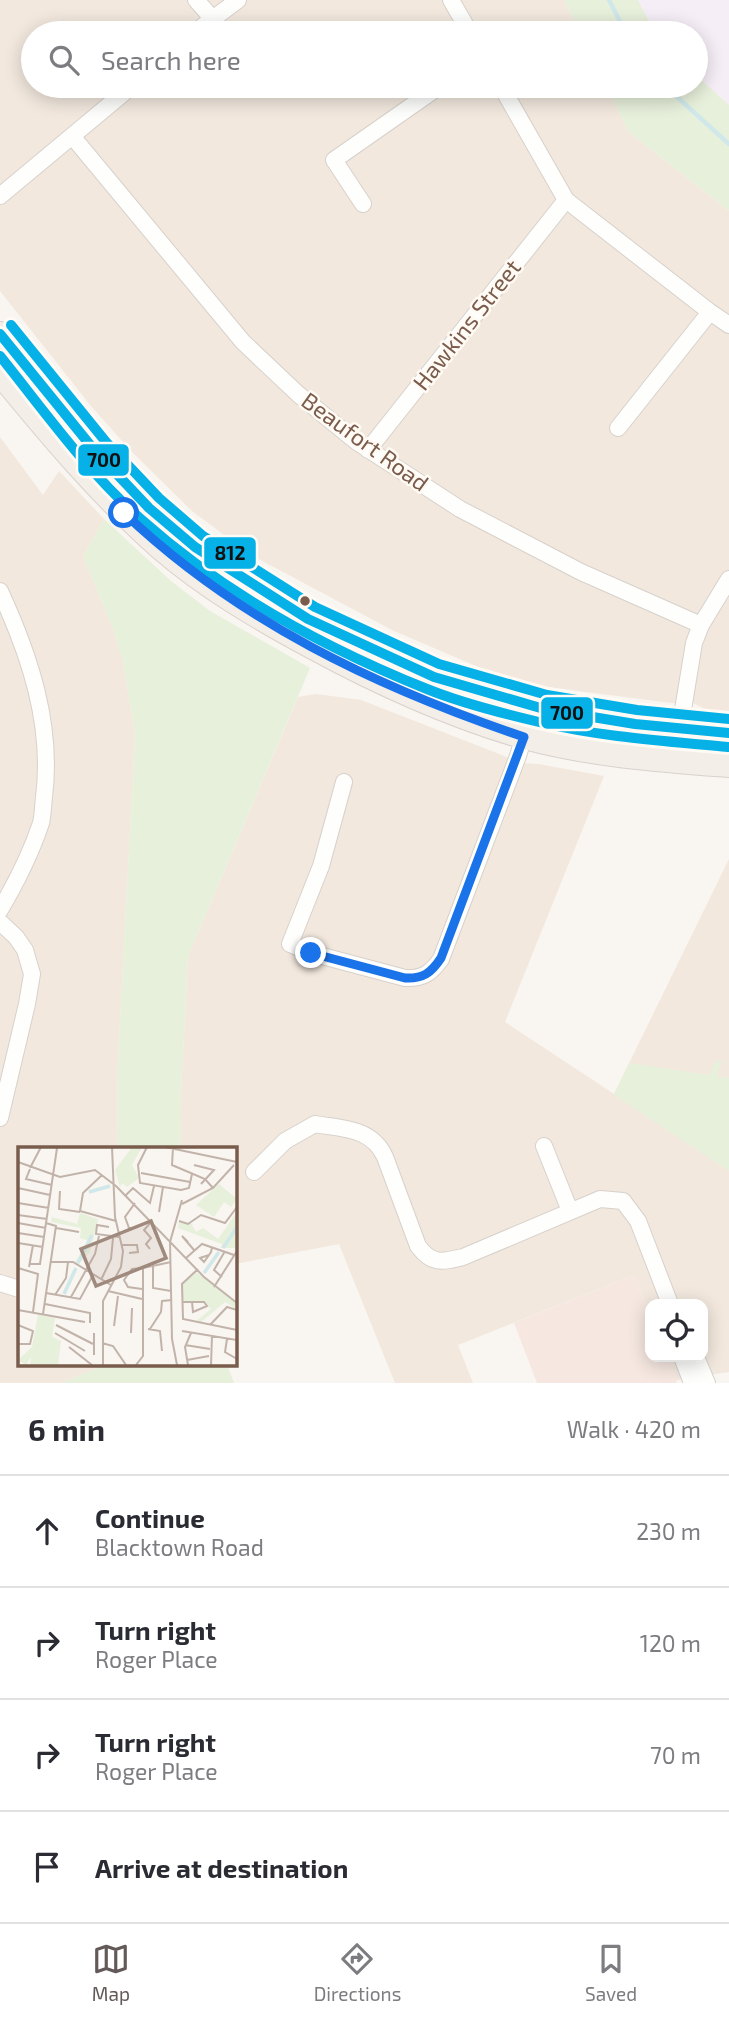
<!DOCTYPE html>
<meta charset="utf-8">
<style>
:root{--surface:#fff;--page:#f7f7f7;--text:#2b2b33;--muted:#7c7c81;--line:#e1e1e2;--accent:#625958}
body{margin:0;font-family:"Exo 2",sans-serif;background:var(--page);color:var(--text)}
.controls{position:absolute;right:21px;bottom:21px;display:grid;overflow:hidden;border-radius:14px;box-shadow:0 4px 18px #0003}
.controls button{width:63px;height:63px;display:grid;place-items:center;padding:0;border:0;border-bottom:2px solid var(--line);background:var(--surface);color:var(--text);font:35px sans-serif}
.stop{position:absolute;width:21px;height:21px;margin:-16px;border:5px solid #1a73e8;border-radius:50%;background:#fff}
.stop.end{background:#1a73e8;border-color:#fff;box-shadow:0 2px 7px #0008}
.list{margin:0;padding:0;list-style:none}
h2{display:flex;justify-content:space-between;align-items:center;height:91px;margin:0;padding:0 28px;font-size:30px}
h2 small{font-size:23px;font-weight:400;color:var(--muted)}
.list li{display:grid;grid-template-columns:46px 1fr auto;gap:21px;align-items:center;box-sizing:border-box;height:112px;padding:0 28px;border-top:2px solid var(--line)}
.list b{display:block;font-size:26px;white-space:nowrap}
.list p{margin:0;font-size:23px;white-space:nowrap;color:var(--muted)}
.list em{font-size:23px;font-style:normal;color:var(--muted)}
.icon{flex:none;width:38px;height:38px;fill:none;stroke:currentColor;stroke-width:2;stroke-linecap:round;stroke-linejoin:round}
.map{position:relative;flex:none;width:729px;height:1383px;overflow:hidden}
.search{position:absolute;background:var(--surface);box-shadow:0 4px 18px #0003;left:21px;right:21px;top:21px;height:77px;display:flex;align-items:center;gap:18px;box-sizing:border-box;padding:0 24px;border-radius:38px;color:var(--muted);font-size:26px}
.sheet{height:539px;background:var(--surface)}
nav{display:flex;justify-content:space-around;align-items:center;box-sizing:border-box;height:98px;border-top:2px solid var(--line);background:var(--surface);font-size:19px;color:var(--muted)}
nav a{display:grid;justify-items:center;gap:4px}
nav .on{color:var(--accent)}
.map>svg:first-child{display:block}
.residential{fill:#f2e8de}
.commercial{fill:#f6e8e1}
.education{fill:#f6eef6}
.green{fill:#e7f0db}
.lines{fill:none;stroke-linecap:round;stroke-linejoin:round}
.stream{stroke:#d0e8ea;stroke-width:4.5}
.street-casing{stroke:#d7d1cb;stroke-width:18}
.primary-casing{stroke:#dad1cc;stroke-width:26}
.street{stroke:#fefefd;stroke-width:16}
.primary{stroke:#f3eee8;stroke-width:24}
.bus-1-casing{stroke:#fffaf3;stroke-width:16}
.bus-2-casing{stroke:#fffaf3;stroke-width:16}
.bus-3-casing{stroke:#fffaf3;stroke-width:16}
.bus-1{stroke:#06b1e7;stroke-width:10}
.bus-2{stroke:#06b1e7;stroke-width:10}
.bus-3{stroke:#06b1e7;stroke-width:10}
.route{stroke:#1a73e8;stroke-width:9}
.bus-dot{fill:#7a5c4d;stroke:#fffaf3;stroke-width:2.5}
.labels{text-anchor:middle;stroke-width:5;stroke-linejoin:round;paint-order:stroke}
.street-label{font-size:23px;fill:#7a5c4d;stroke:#fffaf3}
.inset-river{fill:none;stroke:#d0e8ea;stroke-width:3.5}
.inset-road{fill:none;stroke:#c2b3aa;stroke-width:2}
.view{fill:#9f8a7d;fill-opacity:0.15;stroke:#9f8a7d;stroke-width:3.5}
.inset-edge{fill:none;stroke:#7a5c4d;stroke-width:3.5}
.line-badge{stroke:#fffaf3;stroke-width:2.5}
.pale-badge-label{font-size:19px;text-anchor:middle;font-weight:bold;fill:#111}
</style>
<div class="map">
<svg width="729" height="1383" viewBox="0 0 729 1383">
<rect width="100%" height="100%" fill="#f9f5f0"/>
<path class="residential" d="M0,0H564L580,33H33V86H606L629,132L729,211V713L711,712L693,703H671L541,686L483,669L392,630L251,555L192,511L132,452L91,406L0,291Z
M0,437L43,495L59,471L104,519L83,557L111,623L123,661L135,734L118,1060L117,1148H19V1364H107L62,1383H0Z
M316,694L361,700L522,763L538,764L604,776L505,1022L614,1094L729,859V1372L677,1380L668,1357H703V1304H650V1314L634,1275L458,1345L473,1383H395L339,1244L235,1264L234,1148H181L180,1111L188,956L298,697Z"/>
<path class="commercial" d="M634,1275L650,1314V1357H668L677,1380L676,1383H537L514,1323Z"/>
<path class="education" d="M638,0H729V105L696,75V33H655Z"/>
<path class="green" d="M564,0H638L655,33H580Z
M696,75L729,105V211L629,132L606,86H696Z
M104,519L171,581L210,611L310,668L188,956L180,1111L181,1148H117L118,1060L135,734L123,661L111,623L83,557Z
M716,1060L722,1062L716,1076L729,1078V1171L614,1095L629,1063L709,1075Z
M107,1364H227L234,1383H62Z"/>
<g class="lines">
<path class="stream" d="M609,0L626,33
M665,86L729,144"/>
<g class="street-casing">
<path id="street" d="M196,0L212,18
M451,0L470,33
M194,33L238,0
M501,86L566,200L710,312L729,325
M72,136L243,342L298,394L357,442L460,509L581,572L701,625
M0,196L132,86
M363,204L334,160L440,86
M618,428L710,312
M368,450L566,200
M0,591C30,656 53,725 44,797C43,805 43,815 41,823C31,853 16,883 0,910
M680,728L694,643L701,625L729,579
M344,782L321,866L290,944L311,953L405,978C423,979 431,973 441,959L518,756L533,706
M0,922L16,937L25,950L32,974L27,1004L0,1118
M544,1146L570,1211
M254,1172L285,1141L315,1124C344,1129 372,1128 385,1157L418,1246C432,1265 442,1262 463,1257L600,1199L623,1201L638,1221L670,1304
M0,1283L19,1289
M682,1357L692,1383
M696,1357L707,1383"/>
</g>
<g class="primary-casing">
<path id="primary" d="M0,334L95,451L149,508L195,547L308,619L434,677L544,709L635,724L729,733
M0,373C50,434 101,495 161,548C206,587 259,618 311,646C379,683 451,716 525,737C590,755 662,760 729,765"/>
</g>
<use href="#street" class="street"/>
<use href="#primary" class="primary"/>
<g class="bus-1-casing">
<path id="bus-1" d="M0,334L95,451L149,508L195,547L308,619L434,677L544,709L635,724L729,733"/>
</g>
<g class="bus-2-casing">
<path id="bus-2" d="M0,356C45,412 88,473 142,520C224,593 325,648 427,689C459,702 505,714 539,722C600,737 665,741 728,747"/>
</g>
<g class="bus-3-casing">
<path id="bus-3" d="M11,325L106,442L159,498L203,536L315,607L439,664L547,695L637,710L729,719"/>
</g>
<use href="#bus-1" class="bus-1"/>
<use href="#bus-2" class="bus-2"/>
<use href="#bus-3" class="bus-3"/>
</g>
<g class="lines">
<path class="route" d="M124,513C239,622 376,687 524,737L441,958C431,973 423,979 405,978L311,953"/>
</g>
<circle class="bus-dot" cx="305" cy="601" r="6"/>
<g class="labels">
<g class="street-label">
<text transform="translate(467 325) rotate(-52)" y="8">Hawkins Street</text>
<text transform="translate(365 442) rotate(36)" y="8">Beaufort Road</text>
</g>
</g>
<g transform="translate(18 1147)">
<rect width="219" height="219" fill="#f9f5f0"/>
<path d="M114,0H124L114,18L121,31L109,40L104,36L102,40L97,23ZM201,37L219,52L213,60L206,55L196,70L178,58ZM219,65V101H203L204,97L160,81L161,75L173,76L178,85L185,81L200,92ZM62,66L80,72L72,105L60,118L57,115L71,94L62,91L63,81L33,75L34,70L59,77ZM178,125L219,157V162L207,155L182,176L177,175L193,162L187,155H165V137ZM20,168L37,171L34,190L43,194L40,218H12L13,210L8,218L0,213L14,200Z" fill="#e7f0db"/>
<path class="inset-river" d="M71,45L92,39M205,101L219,80M60,116L74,88M186,126L201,105M46,147L58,121"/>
<path class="inset-road" d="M129,0L120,18L122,36L163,43L171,41L174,27M147,0L219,15M155,1L154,18L187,32L195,41M0,15L42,30L77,23L98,39M176,18L196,23L183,37M12,21L23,0M12,22L8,32L34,38M123,26L172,35M84,28L65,46L62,64L98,74M98,39L186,130L219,156M0,41L32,48M42,44L41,62L62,65M108,48L115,41L132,56L136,39M0,56L31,61M164,57L195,41L216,18M141,65L145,40M0,68L29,72M161,74L170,77L183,68L207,76L219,60M0,76L28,81M91,80L79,78L78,87L101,90M38,81L61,85M115,81H111L107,70L117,56M0,86L26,90M170,95L164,89L176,103M0,96L25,100M103,98H119L120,105L111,106M132,102L128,97L133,91L126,83L134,74M191,108L182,111L186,115L191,108L193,105L194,100M168,111L184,97L216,108M33,115H55L93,138M135,116V141L153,144M12,117H22L39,1M11,120L15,98M0,121L20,127L15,165M180,122L164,137L165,172L219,183M204,130L196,123L207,104M83,133L93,112L95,91M196,140L219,104M124,142L110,140L106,133L114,122L125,121M90,144L124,152M28,146L62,152L75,128M37,148L48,131L50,115M53,150L77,107L81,89M164,155H186L189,159L175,165L174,155M27,157L72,166V176M0,163L67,175M25,167L38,79L28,76M0,178L15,184L12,197H0M38,178L75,197M192,178L209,160L219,163M96,179L100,149M130,182L142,184L144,204M132,182L143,165L144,154L154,153M164,184L219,193V199M37,186L67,204M113,186L114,161M209,192L207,205L219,212M84,196L95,199L108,218M167,198L192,202M51,200L74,218M76,208V186M169,213L191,209M85,218V154L103,120L105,104L97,70L94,0M118,218L125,209V121L153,115M159,218L154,192L152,95L164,53M170,218L167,200L173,186M193,218L194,189"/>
<path class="view" d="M133,74L148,111L78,139L63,102Z"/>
<rect width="219" height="219" class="inset-edge"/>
</g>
<g class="line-badge">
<rect x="77" y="443" width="53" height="34" rx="7" fill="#06b1e7"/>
<rect x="203" y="536" width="54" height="34" rx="7" fill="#06b1e7"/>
<rect x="540" y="696" width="54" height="34" rx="7" fill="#06b1e7"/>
</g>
<g class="pale-badge-label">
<text x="104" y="467">700</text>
<text x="230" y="560">812</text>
<text x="567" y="720">700</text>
</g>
</svg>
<div class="controls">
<button><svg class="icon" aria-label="locate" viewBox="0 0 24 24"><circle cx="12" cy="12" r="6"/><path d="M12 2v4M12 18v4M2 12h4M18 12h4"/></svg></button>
</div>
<div class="stop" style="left:124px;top:513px"></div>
<div class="stop end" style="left:311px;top:953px"></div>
<div class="search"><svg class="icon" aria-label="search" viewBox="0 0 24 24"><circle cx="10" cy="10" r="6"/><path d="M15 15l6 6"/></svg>Search here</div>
</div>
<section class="sheet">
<h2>6 min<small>Walk · 420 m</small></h2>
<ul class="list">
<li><svg class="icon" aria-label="ahead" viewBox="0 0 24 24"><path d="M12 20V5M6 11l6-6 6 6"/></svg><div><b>Continue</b><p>Blacktown Road</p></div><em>230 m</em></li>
<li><svg class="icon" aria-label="right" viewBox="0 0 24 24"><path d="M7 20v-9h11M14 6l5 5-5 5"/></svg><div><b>Turn right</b><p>Roger Place</p></div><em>120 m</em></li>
<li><svg class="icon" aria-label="right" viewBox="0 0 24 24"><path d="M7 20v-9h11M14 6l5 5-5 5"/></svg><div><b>Turn right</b><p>Roger Place</p></div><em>70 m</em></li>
<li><svg class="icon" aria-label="arrive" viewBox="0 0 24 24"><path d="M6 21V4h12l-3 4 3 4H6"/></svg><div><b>Arrive at destination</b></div></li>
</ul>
</section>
<nav>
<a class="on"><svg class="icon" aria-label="map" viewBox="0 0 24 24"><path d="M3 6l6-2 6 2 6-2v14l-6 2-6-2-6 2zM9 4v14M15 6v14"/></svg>Map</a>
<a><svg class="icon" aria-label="directions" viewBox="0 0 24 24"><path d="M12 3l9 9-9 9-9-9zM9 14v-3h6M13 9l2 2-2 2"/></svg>Directions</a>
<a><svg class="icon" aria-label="saved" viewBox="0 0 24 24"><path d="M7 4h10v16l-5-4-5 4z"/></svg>Saved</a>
</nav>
